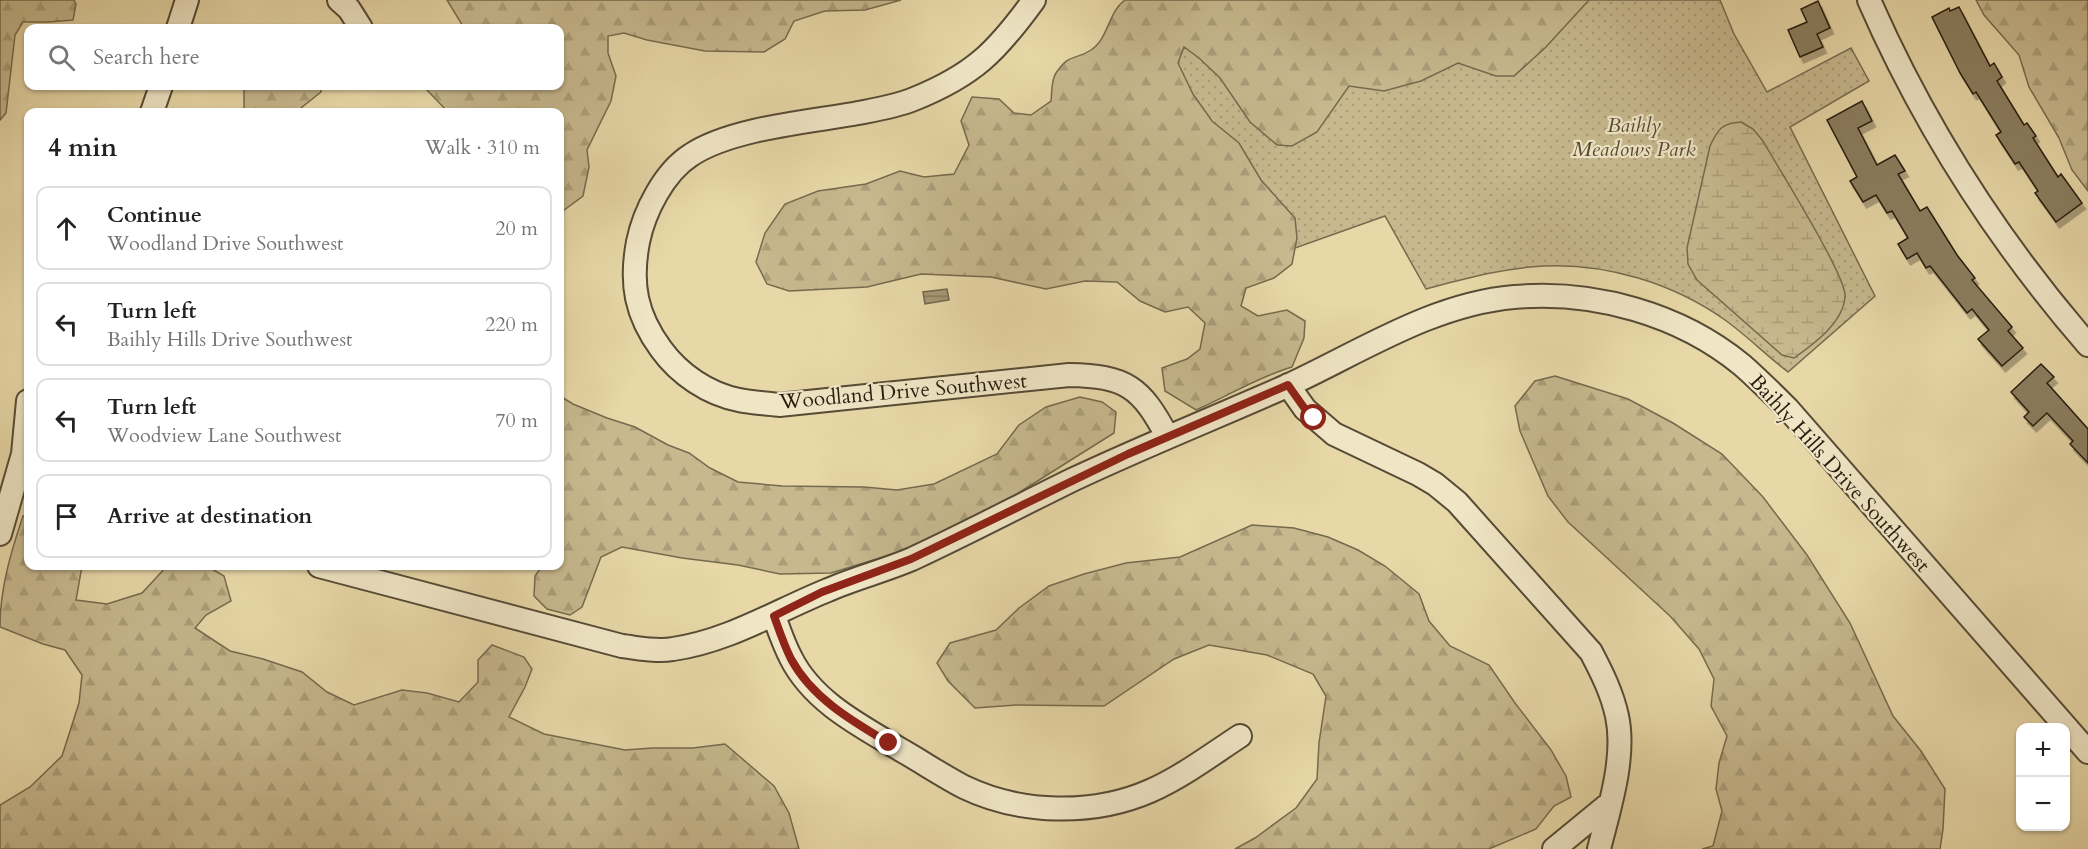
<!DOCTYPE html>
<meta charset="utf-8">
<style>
:root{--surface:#fff;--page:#f6f6f6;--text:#222;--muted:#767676;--line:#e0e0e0}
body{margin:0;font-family:Cardo,serif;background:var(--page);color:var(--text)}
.controls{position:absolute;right:18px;bottom:18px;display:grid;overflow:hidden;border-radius:12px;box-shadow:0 2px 4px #0004}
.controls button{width:54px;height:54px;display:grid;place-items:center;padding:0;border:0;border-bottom:2px solid var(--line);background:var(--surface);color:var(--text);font:30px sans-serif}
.stop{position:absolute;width:18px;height:18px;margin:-14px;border:4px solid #8f2418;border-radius:50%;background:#fff}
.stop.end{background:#8f2418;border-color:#fff;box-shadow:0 2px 6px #0008}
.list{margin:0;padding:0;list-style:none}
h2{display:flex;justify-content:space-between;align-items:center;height:78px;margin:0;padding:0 24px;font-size:26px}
h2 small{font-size:20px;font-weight:400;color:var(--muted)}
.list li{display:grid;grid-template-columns:39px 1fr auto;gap:18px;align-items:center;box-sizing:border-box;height:84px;margin:0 12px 12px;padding:0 12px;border:2px solid var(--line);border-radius:12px}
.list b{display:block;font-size:22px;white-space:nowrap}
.list p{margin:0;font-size:20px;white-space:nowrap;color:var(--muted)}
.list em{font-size:20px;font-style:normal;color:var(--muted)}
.icon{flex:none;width:33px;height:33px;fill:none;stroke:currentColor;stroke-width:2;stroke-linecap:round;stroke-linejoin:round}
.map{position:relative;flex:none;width:2088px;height:849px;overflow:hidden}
.search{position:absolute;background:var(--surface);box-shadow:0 2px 4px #0004;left:24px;top:24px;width:540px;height:66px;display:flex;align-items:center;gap:15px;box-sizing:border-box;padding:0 21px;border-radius:12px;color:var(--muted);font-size:22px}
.panel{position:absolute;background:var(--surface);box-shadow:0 2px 4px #0004;left:24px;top:108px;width:540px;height:462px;border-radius:12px}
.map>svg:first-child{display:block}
.grass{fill:url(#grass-dots);stroke:#766a4e;stroke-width:1.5}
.forest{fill:url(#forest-firs);stroke:#766a4e;stroke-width:1.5}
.wetland{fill:url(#wetland-marsh);stroke:#766a4e;stroke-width:1.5}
.water{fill:url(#water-rules);stroke:#73664c;stroke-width:1.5}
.building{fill:#8b7e5f;stroke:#261c0f;stroke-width:1.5;filter:url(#shadow)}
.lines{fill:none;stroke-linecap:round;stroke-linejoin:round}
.minor-casing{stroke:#564b35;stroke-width:26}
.minor{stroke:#f0e6c6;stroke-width:22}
.route{stroke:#8f2418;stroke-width:8}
.labels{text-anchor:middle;stroke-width:4.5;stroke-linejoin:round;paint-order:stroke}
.park-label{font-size:21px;font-style:italic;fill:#564b35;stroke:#f0e6c6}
.street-label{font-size:21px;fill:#261c0f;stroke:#f0e6c6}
</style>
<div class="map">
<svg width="2088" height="849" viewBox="0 0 2088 849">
<defs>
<pattern id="grass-dots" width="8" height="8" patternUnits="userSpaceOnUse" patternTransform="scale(1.5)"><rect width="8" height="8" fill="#c7b88e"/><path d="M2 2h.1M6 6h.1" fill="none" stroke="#ab9e79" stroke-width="1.8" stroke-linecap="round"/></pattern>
<pattern id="forest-firs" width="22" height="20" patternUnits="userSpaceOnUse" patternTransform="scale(1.5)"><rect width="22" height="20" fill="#c7b88e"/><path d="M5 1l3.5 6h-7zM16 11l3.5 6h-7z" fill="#ab9e79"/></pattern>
<pattern id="wetland-marsh" width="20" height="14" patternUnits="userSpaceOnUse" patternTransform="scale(1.5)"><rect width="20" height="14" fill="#c7b88e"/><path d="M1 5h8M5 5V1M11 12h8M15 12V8" fill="none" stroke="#ab9e79"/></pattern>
<pattern id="water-rules" width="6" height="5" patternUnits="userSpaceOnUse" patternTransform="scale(1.5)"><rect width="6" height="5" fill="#a69874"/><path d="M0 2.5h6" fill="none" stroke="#877b5e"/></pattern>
<filter id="shadow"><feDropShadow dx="3.5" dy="6" stdDeviation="0" flood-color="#0004"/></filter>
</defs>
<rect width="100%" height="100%" fill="#e8d8a8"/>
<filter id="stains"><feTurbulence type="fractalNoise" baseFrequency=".00333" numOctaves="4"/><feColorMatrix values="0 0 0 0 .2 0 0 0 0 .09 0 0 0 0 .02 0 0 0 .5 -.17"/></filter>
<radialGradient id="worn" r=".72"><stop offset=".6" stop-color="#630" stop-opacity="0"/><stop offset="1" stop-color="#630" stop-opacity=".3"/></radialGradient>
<path class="grass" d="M1135,0H1720L1734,34L1767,92L1851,48L1869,81L1790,127L1875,296L1788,372C1767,356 1746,335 1725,320C1673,283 1606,263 1543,266C1503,268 1464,279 1426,289L1385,216L1284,252L1101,99Z"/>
<path class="forest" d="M0,0H74L76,4L73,20L49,22H23L15,35L6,113L0,120Z
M447,0H901L865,10L825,11L794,21L785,39L764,52L705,51L647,40L624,33L608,36V53L616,76L611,101L587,150L589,167L583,196L560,213V112H448L426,89V86H560V28H464Z
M1125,0H1589L1546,47L1514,76H1496L1458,63L1421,81L1384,91L1349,86L1317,132L1292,146L1277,145L1250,122L1220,78L1199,58L1184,47L1178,63L1193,94L1212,121L1239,143L1261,180L1295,218L1297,238L1292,264L1274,278L1246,288L1241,306L1258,316L1287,310L1305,321L1304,338L1292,367C1258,377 1228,396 1196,410L1165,391L1162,368L1187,359L1200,349L1205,323L1188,307L1165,312L1140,301L1117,282L1085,281L1046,289L991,277L921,274L867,287L789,291L767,284L756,262L765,233L785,204L818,191L866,184L900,171L924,177L954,174L969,145L961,121L972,97L999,99L1014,113L1031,115L1051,101C1052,93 1051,80 1056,73C1070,52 1075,61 1091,50C1109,38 1108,12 1125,0Z
M1976,0H2088V191L2072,170L2059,138L2029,87L2019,55L1984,15Z
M245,86H321V92L301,108L300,112H244V91Z
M1555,376L1628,399L1673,423L1722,454L1763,497L1807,555L1850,623L1893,716L1921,751L1945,789L1943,829L1940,849H1702L1713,846L1722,811L1716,789L1719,763L1727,736L1711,706L1714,679L1699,649L1670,616L1568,522L1548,496L1520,431L1515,406L1535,381Z
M560,396L573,404L607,418L635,427L668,445L689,453L710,468L738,482L782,486L864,487L897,490L934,484L997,454L1019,425L1046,407L1080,397L1102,402L1116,412L1114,433L1020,492L958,527L906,550L831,573L780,574L738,565L682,558L622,547L601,557L582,607L570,615L547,609L534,596L535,576L542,566H560Z
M28,514V566H82L76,600L107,604L142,593L167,566H207L224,576L231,601L206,615L195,628L230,651L263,659L302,672L327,692L354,705L402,690L427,693L459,702L478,682V660L492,645L524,657L532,669L525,687L509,717L544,734L625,750L653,748H693L725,744L774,786L789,813L799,849H0V805L30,787L62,756L79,703L82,675L65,650L43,644L0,627C0,588 11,552 23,516Z
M1252,525L1294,528L1328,537L1358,550L1385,566L1419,594L1429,621L1450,646L1489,665L1515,703L1551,750L1566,776L1571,797L1554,806L1536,829L1489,849H1235L1255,838L1296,808L1317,779L1319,743L1326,696L1313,674L1267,655L1209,645L1174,659L1104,706L1016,705L975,708L948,681L937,663L950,643L996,630L1019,608L1049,586L1084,574L1126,563L1180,557Z"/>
<path class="wetland" d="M1741,122L1753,129L1763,141C1777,166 1846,275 1845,296C1844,322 1814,344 1794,358L1782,355L1697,280L1688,264L1687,248L1710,146C1718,129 1722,123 1741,122Z"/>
<path class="water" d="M947,289L949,300L925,304L923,292Z"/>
<path class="building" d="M1818,1L1830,28L1817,34L1823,47L1800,57L1788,30L1807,22L1801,9Z
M1959,7L1990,66L1994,63L2002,77L1997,81L2024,125L2027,123L2036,136L2033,138L2058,177L2061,174L2082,203L2056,222L2035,193L2038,191L2019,162L2015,164L1996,135L2001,132L1976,92L1973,94L1960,73L1932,17L1949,8L1950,11Z
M1862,101L1872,121L1858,128L1877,165L1895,155L1905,171L1898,174L1920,211L1927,207L1957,255L1975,278L1972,280L2012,327L2008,331L2023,348L2002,366L1978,339L1989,330L1972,309L1967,313L1930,266L1926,268L1917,253L1907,259L1898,244L1908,238L1892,211L1887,213L1876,195L1863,202L1850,181L1857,177L1827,120Z
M2041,364L2054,377L2047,383L2088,429V463L2070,444L2073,441L2047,413L2033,426L2024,417L2029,412L2011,392Z"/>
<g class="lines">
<g class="minor-casing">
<path id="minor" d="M339,0L349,9L361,28
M1034,0C997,51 974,75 914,99C895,107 873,110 853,114C806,122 730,129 691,155C664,172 644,212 638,242C630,284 636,315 661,349C679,374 708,394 739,400C752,403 766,403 779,405L1069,375C1126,376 1141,387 1167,436
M1869,0C1924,126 1998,241 2088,345
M178,28L187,0
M152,112L161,86
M1288,385L1305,409L1334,434L1418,474L1435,484L1457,502L1591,652C1602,673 1612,693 1617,716C1626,757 1609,809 1599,849
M0,534L23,454L28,401
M319,566L622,646C639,648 656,652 673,649C729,641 776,611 828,590C855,578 884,571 912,559C966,534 1019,506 1072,480C1144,446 1217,417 1289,385C1362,351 1433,304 1514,297C1594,290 1680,314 1742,365C1758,379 1773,394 1788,409L2088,752
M774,616C779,630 784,645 791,658C813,702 861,726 901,750C922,762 943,776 964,787C1020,814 1093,816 1150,791C1182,777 1211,755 1240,736
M1554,849L1610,803"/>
</g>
<use href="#minor" class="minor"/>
</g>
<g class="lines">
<path class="route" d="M889,743C852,721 812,698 791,659C784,645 779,630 774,616L822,592L911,559L1128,454L1288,385L1305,409L1314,418"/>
</g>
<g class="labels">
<g class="park-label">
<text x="1634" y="132">Baihly<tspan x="1634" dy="24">Meadows Park</tspan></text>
</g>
<g class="street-label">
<text transform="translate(903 391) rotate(-5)" y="7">Woodland Drive Southwest</text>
<text transform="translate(1840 473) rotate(48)" y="7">Baihly Hills Drive Southwest</text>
</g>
</g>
<rect width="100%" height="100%" filter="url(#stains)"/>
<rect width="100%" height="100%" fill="url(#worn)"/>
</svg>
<div class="controls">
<button>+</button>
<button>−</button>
</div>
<div class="stop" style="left:1314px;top:418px"></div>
<div class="stop end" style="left:889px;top:743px"></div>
<div class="search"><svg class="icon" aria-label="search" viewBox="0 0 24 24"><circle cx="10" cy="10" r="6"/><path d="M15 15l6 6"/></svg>Search here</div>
<section class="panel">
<h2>4 min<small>Walk · 310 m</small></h2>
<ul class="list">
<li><svg class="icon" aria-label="ahead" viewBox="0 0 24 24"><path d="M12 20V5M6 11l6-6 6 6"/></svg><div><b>Continue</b><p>Woodland Drive Southwest</p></div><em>20 m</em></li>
<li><svg class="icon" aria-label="left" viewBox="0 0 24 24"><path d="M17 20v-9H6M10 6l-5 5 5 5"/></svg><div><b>Turn left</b><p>Baihly Hills Drive Southwest</p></div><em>220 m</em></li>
<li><svg class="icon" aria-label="left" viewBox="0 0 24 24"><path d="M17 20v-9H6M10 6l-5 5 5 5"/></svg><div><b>Turn left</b><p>Woodview Lane Southwest</p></div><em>70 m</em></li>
<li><svg class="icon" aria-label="arrive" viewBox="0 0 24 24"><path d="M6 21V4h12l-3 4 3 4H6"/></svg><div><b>Arrive at destination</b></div></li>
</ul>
</section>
</div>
